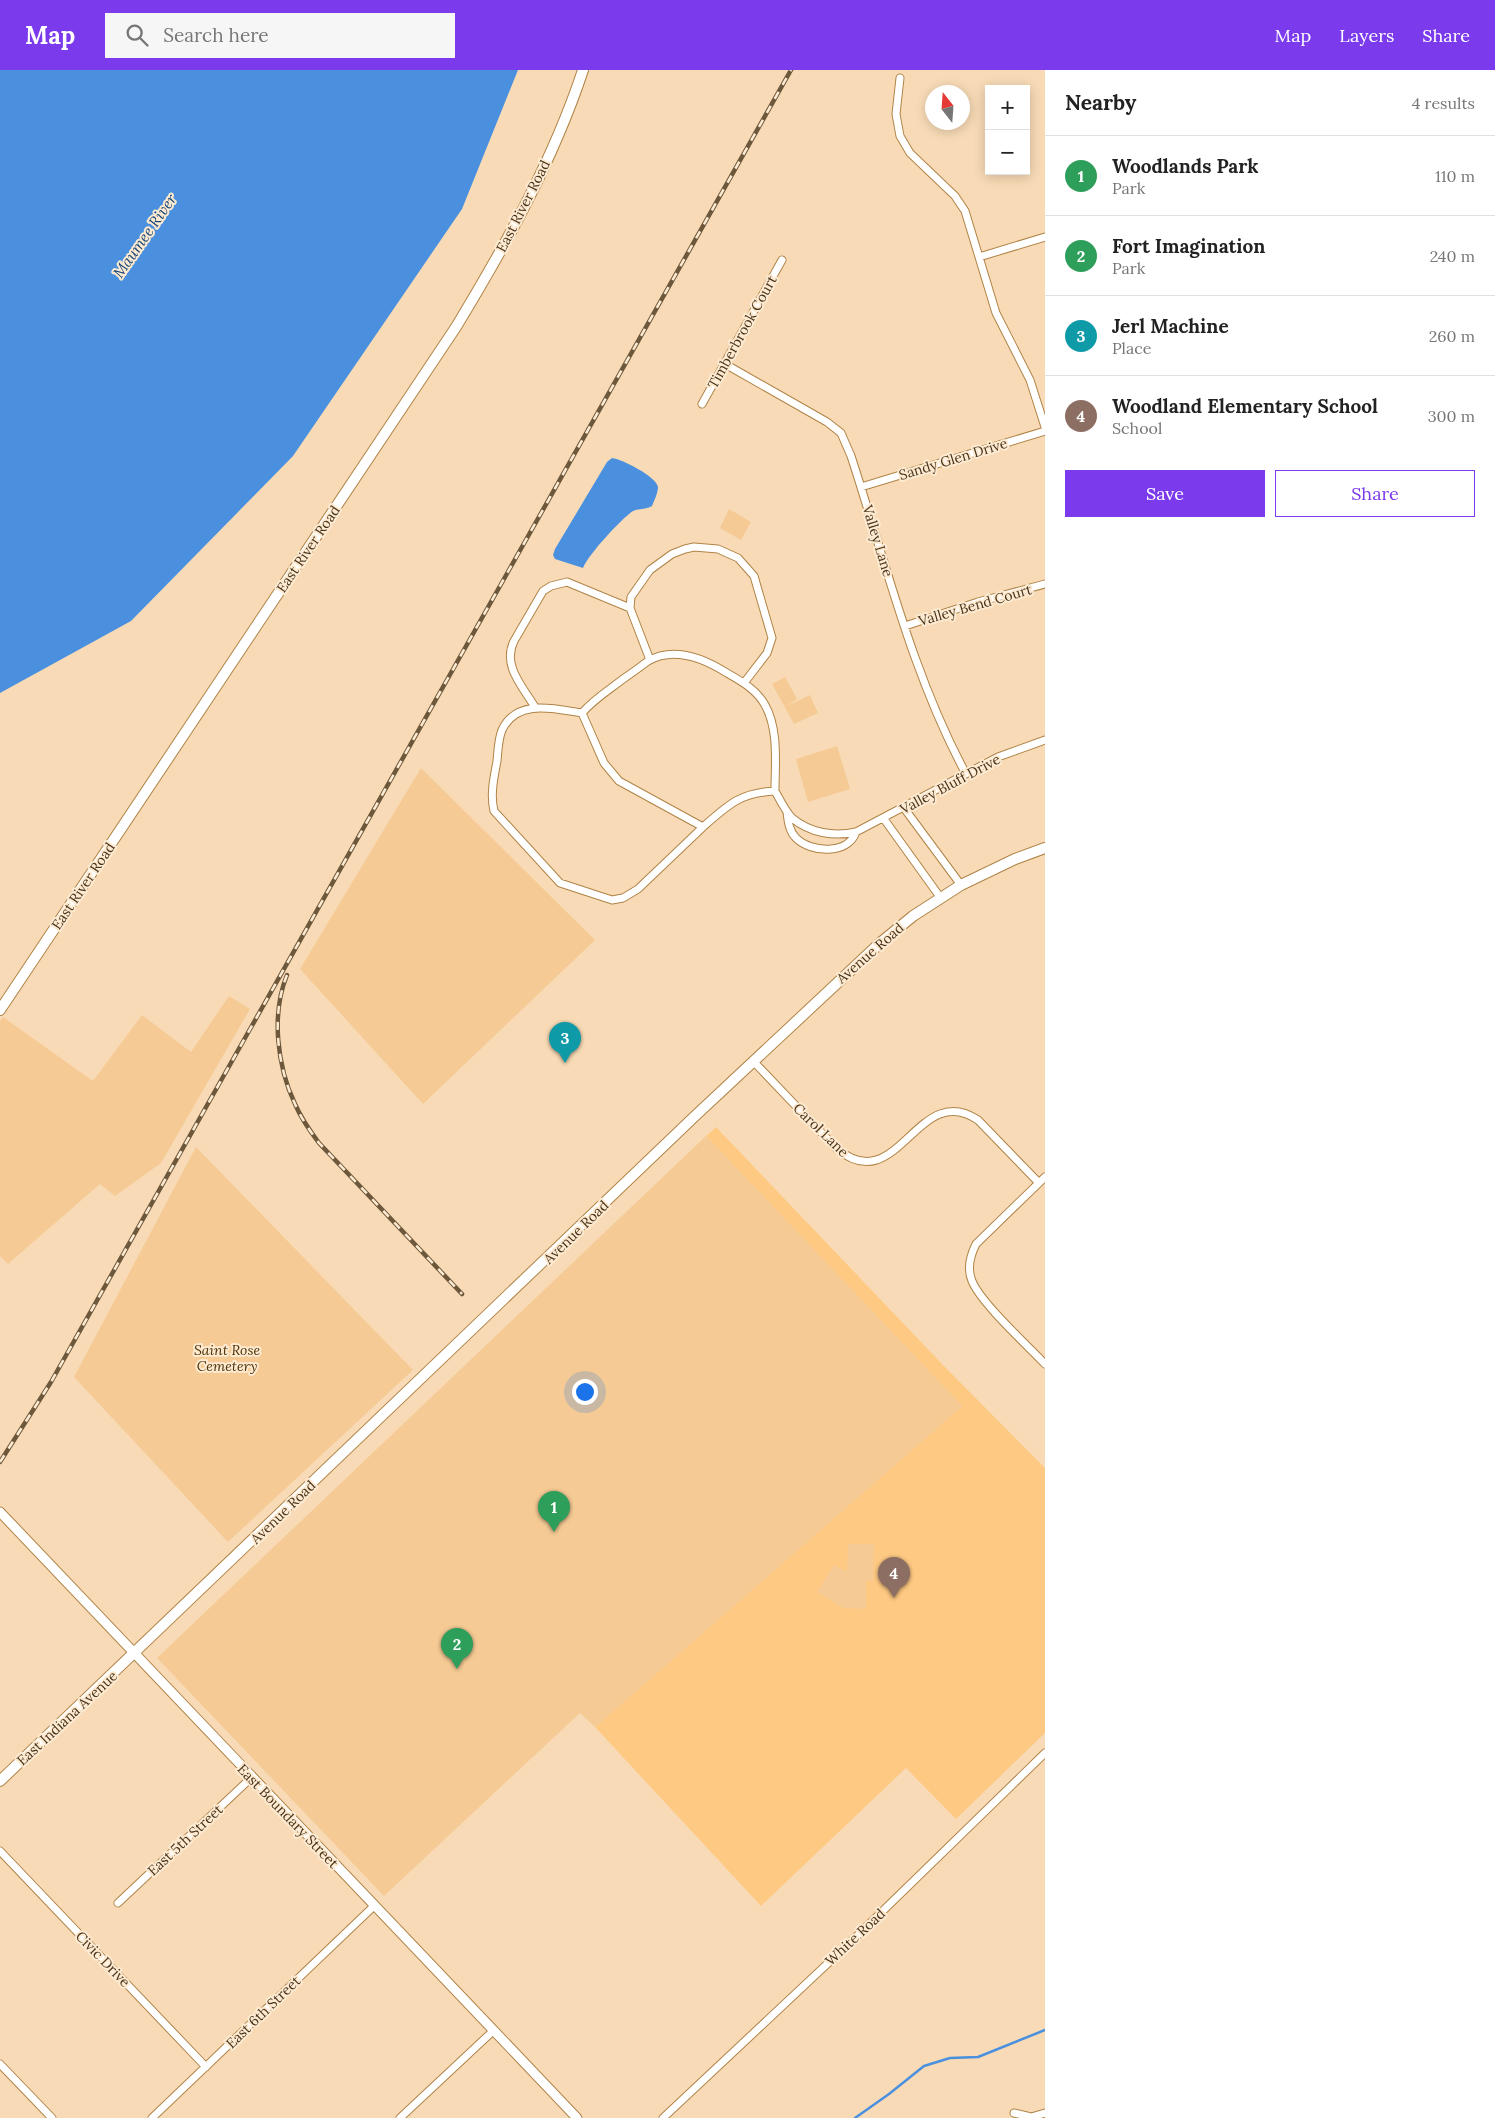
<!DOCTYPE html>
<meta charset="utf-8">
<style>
:root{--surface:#fff;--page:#f6f6f6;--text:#222;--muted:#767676;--line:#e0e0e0;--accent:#7c3aed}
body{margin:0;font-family:Lora,serif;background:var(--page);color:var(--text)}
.controls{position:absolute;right:15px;top:15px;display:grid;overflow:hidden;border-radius:0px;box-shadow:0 2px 12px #0003}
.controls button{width:45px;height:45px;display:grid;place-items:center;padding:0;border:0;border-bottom:1px solid var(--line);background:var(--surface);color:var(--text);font:25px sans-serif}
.compass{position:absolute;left:925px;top:15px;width:45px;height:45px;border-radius:50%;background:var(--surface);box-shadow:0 2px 12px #0003;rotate:343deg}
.you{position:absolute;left:584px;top:1321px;width:18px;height:18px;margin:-12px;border:4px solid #fff;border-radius:50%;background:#1a73e8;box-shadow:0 0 0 8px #1a73e833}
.badge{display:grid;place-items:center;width:32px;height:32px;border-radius:50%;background:var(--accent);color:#fff;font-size:16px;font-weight:700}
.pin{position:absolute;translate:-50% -41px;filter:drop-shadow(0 1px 2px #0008)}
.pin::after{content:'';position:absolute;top:26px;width:18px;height:15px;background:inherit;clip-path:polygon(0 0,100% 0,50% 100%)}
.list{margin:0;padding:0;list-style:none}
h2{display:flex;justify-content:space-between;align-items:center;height:65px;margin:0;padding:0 20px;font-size:21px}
h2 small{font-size:16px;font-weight:400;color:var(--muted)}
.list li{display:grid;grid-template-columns:32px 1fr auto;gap:15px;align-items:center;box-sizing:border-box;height:80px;padding:0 20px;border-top:1px solid var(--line)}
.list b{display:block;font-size:19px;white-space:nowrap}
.list p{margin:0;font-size:16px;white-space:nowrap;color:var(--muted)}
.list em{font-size:16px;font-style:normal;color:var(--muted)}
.actions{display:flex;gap:10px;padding:15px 20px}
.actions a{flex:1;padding:11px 0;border:1px solid var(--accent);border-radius:0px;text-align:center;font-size:18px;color:var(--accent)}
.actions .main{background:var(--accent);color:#fff}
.icon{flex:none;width:28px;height:28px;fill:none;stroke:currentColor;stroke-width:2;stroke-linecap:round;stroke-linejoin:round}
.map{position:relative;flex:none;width:1045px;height:2048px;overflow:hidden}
header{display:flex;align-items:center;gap:30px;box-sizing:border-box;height:70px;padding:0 25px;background:var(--accent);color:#fff}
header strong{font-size:24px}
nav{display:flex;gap:28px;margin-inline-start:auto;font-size:18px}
.search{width:350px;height:45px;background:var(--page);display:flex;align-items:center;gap:12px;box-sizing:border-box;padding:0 18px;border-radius:0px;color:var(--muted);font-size:19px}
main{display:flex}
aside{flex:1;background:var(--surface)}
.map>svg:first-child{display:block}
.built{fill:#fec983}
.green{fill:#f5ca94}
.water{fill:#4a90de}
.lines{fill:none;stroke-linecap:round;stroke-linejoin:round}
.stream{stroke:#4a90de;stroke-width:2.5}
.minor-casing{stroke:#b08346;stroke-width:9}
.tertiary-casing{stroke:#b08346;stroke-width:11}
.secondary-casing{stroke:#b08346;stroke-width:12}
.primary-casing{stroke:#b08346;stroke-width:12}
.minor{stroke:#fff;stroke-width:7}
.tertiary{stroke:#fff;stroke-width:9}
.secondary{stroke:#fff;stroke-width:10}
.primary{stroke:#fff;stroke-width:10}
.rail-casing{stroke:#6e583c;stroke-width:4.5}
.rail{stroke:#fdead1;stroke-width:2.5;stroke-dasharray:8;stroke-linecap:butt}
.labels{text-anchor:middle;stroke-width:4;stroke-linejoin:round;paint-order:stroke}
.street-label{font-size:14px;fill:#48341b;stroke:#fdead1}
.park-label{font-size:14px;font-style:italic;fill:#4d3207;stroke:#fdead1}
.water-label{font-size:15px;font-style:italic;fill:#17477a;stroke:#fdead1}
</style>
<header>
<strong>Map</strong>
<div class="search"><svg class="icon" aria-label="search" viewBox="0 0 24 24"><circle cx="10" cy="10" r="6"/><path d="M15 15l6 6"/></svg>Search here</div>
<nav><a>Map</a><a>Layers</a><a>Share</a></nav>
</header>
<main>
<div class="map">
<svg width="1045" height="2048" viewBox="0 0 1045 2048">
<rect width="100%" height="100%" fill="#f8dbb6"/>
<path class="built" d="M716,1057L942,1294L1045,1398V1663L956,1749L906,1698L761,1836L595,1657L962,1336L706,1066Z"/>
<path class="green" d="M729,439L751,452L741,470L720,458Z
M785,607L797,629L787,636L810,625L818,643L794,654L772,614Z
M837,676L850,719L808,732L796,689Z
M421,698L595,870L423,1034L300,899Z
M229,926L250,939L161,1093L115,1126L100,1114L8,1194L0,1186V951L3,947L93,1011L142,945L191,982Z
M706,1066L962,1336L595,1657L580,1643L384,1826L157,1588Z
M196,1077L413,1300L228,1472L74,1307Z
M848,1474H874L873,1511H866V1539L843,1538L817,1522L834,1495L847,1502Z"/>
<path class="water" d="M0,0H518L462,139L293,386L131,551L0,623Z
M612,388C622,389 657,407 658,417C658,423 654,431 652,436C646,440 639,438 633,441C621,449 588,485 583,498L555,489L553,485L555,479L607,392Z"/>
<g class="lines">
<path class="stream" d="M855,2048L889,2024L924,1996L950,1988L978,1987L1045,1960"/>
<g class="minor-casing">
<path id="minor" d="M900,8L896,44L900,66L910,83L955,126L965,141L996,243L1030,310L1045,357
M979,187L1045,167
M725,294L827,352L841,363L851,386C886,493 912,604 966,704
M702,334L782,190
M861,417L1045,361
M905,556L978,532L1045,514
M650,590L630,538L631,527L650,500L672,484L685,479L694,477L718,479L738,488L754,506L772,568L767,583L744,613
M535,637C522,616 502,595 514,571L543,521L551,516L567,512L630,538
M582,643C555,639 517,628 502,660C498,670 498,681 497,691C494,707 490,725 494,741L560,813L612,830L623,828L638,819L703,757
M775,721C775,693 779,660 765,635C757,620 741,611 727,603C705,589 674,576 648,591C640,597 632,603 623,609C609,620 594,629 582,643L604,693L619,711L703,757C729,734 740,723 775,721C780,730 785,741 792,748C810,763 834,767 856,762L998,687L1045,670
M904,738L961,815
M787,742C788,751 789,761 796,768C811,783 848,785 856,762
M884,749L940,827
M754,992L836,1078C898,1131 917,1009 978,1050L1039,1113
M1045,1107L976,1174C970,1186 967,1199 972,1211C981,1233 1027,1275 1045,1294
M0,1781L206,1997
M118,1833L251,1708
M0,1994L52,2048
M1014,2043L1031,2047L1045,2043
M152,2048L374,1836
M400,2048L493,1961
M663,2048L857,1866L1045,1683"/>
</g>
<g class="tertiary-casing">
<path id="tertiary" d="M0,1442L577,2048"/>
</g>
<g class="secondary-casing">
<path id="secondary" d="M0,940L456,257C505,176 553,91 583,0"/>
</g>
<g class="primary-casing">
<path id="primary" d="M0,1711L695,1046L879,874L913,846L961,815L1015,789L1045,778"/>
</g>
<use href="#minor" class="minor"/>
<use href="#tertiary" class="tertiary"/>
<use href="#secondary" class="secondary"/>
<use href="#primary" class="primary"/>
<g class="rail-casing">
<path id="rail" d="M287,905C271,944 277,996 295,1034C301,1048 310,1061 319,1073L462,1224
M0,1392L51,1312L791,0"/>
</g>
<use href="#rail" class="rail"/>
</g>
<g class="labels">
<g class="street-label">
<text transform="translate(523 136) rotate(-63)" y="5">East River Road</text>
<text transform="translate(742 262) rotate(-61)" y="5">Timberbrook Court</text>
<text transform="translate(953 389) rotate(-17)" y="5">Sandy Glen Drive</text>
<text transform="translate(878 471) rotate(73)" y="5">Valley Lane</text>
<text transform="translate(308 479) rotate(-56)" y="5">East River Road</text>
<text transform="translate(975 535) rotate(-16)" y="5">Valley Bend Court</text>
<text transform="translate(950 714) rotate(-28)" y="5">Valley Bluff Drive</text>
<text transform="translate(83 816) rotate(-56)" y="5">East River Road</text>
<text transform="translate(870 883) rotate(-41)" y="5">Avenue Road</text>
<text transform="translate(821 1060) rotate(44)" y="5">Carol Lane</text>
<text transform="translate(576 1162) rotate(-44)" y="5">Avenue Road</text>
<text transform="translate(283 1442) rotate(-44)" y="5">Avenue Road</text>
<text transform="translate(67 1648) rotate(-43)" y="5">East Indiana Avenue</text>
<text transform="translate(288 1746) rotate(46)" y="5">East Boundary Street</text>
<text transform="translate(185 1770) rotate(-43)" y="5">East 5th Street</text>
<text transform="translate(855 1867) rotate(-43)" y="5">White Road</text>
<text transform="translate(103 1889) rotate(46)" y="5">Civic Drive</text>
<text transform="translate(263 1942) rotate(-44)" y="5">East 6th Street</text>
</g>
<g class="park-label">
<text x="227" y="1285">Saint Rose<tspan x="227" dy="16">Cemetery</tspan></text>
</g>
<g class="water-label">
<text transform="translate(145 166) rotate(-55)" y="5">Maumee River</text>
</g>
</g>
</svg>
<div class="controls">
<button>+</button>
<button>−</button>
</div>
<svg class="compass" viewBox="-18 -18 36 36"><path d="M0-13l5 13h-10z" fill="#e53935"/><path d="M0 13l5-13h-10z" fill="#767676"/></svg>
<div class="you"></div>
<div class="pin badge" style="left:554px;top:1462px;background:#2e9e5b">1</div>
<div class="pin badge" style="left:457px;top:1599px;background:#2e9e5b">2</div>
<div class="pin badge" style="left:565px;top:993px;background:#0f9aa8">3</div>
<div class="pin badge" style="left:894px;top:1528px;background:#8d6e63">4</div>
</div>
<aside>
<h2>Nearby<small>4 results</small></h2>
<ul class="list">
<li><span class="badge" style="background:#2e9e5b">1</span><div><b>Woodlands Park</b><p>Park</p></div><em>110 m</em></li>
<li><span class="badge" style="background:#2e9e5b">2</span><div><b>Fort Imagination</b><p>Park</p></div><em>240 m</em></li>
<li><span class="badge" style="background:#0f9aa8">3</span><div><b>Jerl Machine</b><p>Place</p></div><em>260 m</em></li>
<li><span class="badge" style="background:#8d6e63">4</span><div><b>Woodland Elementary School</b><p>School</p></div><em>300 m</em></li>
</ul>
<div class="actions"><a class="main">Save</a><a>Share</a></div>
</aside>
</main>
